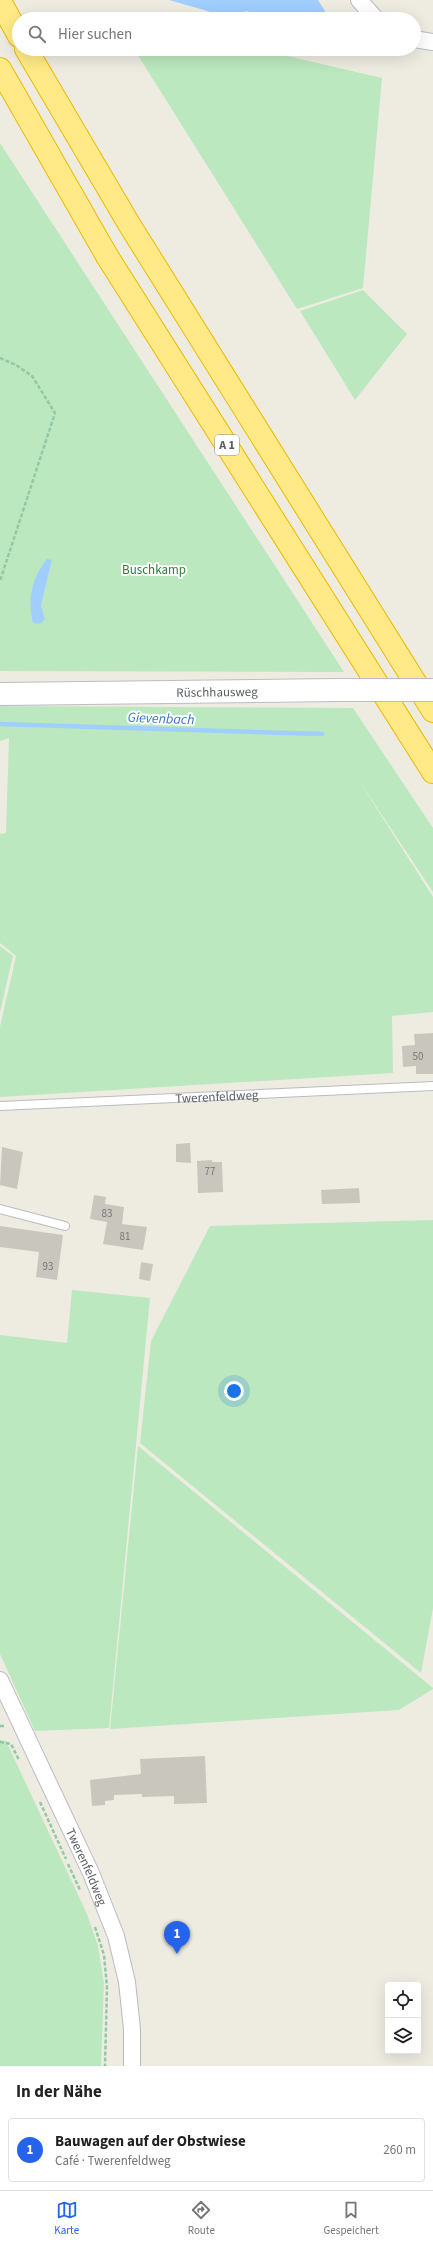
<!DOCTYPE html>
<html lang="de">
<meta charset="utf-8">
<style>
:root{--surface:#fff;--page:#f2f2f2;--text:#222;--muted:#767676;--line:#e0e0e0;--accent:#2563eb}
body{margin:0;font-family:"Source Sans 3",sans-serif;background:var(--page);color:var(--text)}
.controls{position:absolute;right:12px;bottom:12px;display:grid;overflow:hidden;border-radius:4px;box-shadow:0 4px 16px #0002}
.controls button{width:36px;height:36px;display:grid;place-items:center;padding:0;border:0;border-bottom:1px solid var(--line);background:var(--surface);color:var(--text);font:20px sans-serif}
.you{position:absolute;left:234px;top:1391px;width:14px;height:14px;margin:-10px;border:3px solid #fff;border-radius:50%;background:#1a73e8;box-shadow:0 0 0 6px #1a73e833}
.badge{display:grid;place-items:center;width:26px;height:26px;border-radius:50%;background:var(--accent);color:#fff;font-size:13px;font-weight:700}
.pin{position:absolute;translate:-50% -33px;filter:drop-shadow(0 1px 2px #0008)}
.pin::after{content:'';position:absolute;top:21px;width:14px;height:12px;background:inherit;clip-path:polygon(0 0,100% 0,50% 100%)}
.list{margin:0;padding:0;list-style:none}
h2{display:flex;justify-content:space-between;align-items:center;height:52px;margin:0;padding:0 16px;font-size:17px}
h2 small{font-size:13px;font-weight:400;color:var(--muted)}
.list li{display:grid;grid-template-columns:26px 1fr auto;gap:12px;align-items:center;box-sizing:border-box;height:64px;margin:0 8px 8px;padding:0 8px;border:1px solid var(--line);border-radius:4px}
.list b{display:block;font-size:15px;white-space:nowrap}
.list p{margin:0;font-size:13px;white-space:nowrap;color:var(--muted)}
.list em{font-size:13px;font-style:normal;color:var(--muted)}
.icon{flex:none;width:22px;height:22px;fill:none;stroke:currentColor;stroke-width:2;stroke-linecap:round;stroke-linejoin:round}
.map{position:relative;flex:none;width:433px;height:2066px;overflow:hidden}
.search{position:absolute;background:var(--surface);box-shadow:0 4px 16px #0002;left:12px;right:12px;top:12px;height:44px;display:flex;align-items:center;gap:10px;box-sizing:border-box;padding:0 14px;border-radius:22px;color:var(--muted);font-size:15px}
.sheet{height:124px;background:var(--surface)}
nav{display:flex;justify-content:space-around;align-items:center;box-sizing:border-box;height:56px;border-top:1px solid var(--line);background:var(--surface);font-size:11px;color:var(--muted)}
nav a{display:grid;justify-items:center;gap:2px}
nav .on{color:var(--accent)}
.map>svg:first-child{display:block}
.green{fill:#bbe8be;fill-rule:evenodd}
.water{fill:#a0ceff}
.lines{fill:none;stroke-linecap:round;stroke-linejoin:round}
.stream{stroke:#a0ceff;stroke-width:4.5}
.building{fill:#c9c6be}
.service-casing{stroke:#b9bbc2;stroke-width:10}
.minor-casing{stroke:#b9bbc2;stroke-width:18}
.secondary-casing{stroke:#babdc4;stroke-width:24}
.motorway-casing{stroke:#efb800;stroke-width:24}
.path{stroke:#92c8a6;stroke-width:2.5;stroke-dasharray:4 2;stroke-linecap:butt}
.service{stroke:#fff;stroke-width:8}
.minor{stroke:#fff;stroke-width:16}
.secondary{stroke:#fff;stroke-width:22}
.motorway{stroke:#ffea87;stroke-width:22}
.secondary-bridge-casing{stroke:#babdc4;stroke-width:24;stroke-linecap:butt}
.secondary-bridge{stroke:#fff;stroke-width:22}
.labels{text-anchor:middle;stroke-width:4;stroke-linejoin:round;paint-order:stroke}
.number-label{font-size:11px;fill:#76777a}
.shield{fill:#fff;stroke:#8c8e92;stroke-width:1}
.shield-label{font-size:12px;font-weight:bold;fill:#5a5d64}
.park-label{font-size:13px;fill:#2b8237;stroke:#fff}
.street-label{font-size:13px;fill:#5a5d64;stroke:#fff}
.water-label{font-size:14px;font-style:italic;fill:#3875cd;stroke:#fff}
</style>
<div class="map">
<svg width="433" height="2066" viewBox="0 0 433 2066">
<rect width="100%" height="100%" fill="#eeece1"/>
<path class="green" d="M134,49H257L382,78L363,288L297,309Z
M0,143L344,672L0,671ZM52,560L41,606L45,619L31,595Z
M363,290L407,334L355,400L300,311Z
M0,706L353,708L433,828V892L356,776L433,897V1012L392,1016L393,1073L0,1097V1027L16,956L0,943V834L6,833L9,738L0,741Z
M0,946L13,956L0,1012Z
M433,1220V1608L421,1673L140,1443L151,1341L210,1226Z
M72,1290L150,1298L109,1728L35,1731L0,1654V1335L67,1343Z
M138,1446L433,1688V1689L399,1710L110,1729Z
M0,1740L6,1741L87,1914L98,1946L104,1983L101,2066H0Z"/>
<path class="water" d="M169,0H318L330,19H266L246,11L242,19H235Z
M47,559L52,560L41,606L45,619L40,624L33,623C27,599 32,577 47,559Z"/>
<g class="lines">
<path class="stream" d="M0,724L322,734"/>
</g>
<path class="building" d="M433,1033V1074H416V1066L403,1067L402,1046L415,1045L414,1034Z
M190,1143L191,1163L176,1162V1144Z
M2,1147L23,1152L17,1189L0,1185Z
M212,1160V1162H222L223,1192L198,1193L197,1161Z
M359,1188L360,1203L322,1204L321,1190Z
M94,1195L106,1197L105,1204L124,1207L122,1224L147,1227L143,1250L103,1244L107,1222L90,1219Z
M0,1226L63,1235L57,1280L36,1277L39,1252L0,1247Z
M141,1262L153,1264L150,1281L139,1279Z
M205,1756L207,1803L174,1804V1796L142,1797V1794L114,1795V1800L105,1801V1805L92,1806L90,1780L141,1774L140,1759Z"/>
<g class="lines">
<g class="service-casing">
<g id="service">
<path id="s1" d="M0,1106L433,1086"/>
<path d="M0,1209L65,1226"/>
</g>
</g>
<g class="minor-casing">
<g id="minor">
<path d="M359,0L376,19"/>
<path d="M414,39L433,42"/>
<path id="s2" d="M0,1680L91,1873L116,1936L127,1982L132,2029V2066"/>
</g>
</g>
<g class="secondary-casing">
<g id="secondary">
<path id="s3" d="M0,694L338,690"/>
</g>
</g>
<g class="motorway-casing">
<path id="motorway" d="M0,1L19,36
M26,49L129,224L433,711
M0,69L107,256L433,772"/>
</g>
<path class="path" d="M0,358L16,365L32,376L55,413L0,581
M0,1726H6
M0,1742L11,1744L19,1760
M40,1802L66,1859
M68,1864L80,1890
M95,1927L104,1955L107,1987L105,2066"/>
<use href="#service" class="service"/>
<use href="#minor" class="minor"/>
<use href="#secondary" class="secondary"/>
<use href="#motorway" class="motorway"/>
<g class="secondary-bridge-casing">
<path id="secondary-bridge" d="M338,690H433"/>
</g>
<use href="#secondary-bridge" class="secondary-bridge"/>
</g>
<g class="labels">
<g class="number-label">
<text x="418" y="1060">50</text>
<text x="210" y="1175">77</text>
<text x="107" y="1217">83</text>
<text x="125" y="1240">81</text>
<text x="48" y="1270">93</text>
</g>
<rect class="shield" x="215" y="435" width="24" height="20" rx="3"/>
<g class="shield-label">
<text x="227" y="449">A 1</text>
</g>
<g class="park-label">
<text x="154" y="574">Buschkamp</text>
</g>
<g class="street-label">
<text dy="5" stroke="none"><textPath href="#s3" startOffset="217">Rüschhausweg</textPath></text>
<text dy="5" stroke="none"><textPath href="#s1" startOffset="217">Twerenfeldweg</textPath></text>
<text dy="5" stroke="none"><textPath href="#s2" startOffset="206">Twerenfeldweg</textPath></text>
</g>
<g class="water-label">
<text transform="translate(161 718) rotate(2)" y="5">Gievenbach</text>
</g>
</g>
</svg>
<div class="controls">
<button><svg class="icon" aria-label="locate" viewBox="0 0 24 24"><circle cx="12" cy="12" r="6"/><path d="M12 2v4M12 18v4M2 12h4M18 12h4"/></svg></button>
<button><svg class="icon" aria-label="layers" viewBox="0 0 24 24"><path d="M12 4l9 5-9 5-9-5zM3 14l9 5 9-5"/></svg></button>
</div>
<div class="you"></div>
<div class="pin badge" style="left:177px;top:1954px">1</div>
<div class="search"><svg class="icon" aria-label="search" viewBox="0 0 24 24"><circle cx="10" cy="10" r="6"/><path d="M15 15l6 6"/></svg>Hier suchen</div>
</div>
<section class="sheet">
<h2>In der Nähe<small></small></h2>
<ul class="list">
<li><span class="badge">1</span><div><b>Bauwagen auf der Obstwiese</b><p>Café · Twerenfeldweg</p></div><em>260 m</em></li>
</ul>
</section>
<nav>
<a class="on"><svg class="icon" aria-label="map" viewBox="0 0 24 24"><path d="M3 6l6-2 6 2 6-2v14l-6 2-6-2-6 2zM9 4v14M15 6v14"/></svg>Karte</a>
<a><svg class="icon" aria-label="directions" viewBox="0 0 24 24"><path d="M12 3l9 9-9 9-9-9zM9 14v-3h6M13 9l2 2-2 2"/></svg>Route</a>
<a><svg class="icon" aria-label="saved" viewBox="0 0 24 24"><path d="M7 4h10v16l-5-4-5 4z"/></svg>Gespeichert</a>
</nav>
